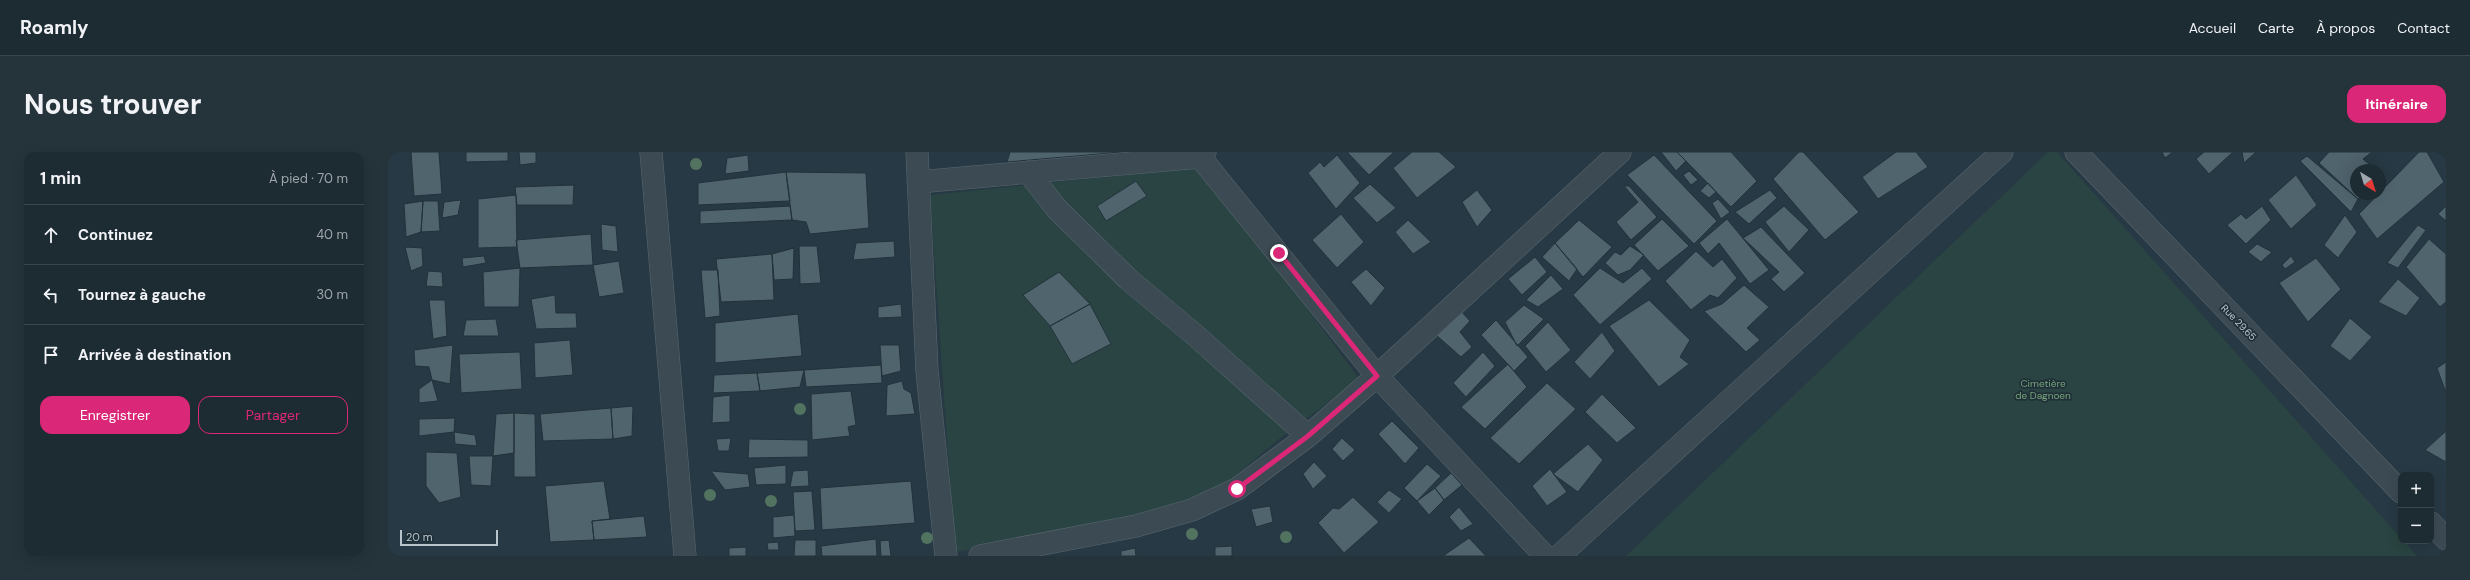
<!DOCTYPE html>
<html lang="fr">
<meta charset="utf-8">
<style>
:root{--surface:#1d2b33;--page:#25333b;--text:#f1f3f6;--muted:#a0a7ac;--line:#3b474e;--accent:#db2777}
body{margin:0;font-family:"DM Sans",sans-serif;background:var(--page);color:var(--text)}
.controls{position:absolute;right:12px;bottom:12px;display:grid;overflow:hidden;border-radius:8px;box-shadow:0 4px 16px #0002}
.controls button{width:36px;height:36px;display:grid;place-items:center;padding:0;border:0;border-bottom:1px solid var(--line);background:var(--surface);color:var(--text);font:20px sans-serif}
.compass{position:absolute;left:1962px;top:12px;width:36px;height:36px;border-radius:50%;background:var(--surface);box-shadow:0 4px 16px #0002;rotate:142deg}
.scale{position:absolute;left:12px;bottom:10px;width:98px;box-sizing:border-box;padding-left:4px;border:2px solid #b9c5cd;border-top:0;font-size:11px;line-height:14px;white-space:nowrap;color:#b9c5cd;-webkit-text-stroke:3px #203039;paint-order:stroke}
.stop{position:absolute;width:12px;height:12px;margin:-9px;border:3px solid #db2777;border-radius:50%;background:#fff}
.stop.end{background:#db2777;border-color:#fff;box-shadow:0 1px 4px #0008}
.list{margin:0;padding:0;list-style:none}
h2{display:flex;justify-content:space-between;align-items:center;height:52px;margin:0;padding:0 16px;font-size:17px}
h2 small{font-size:13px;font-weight:400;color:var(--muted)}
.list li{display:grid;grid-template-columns:26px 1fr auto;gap:12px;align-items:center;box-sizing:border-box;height:60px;padding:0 16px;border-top:1px solid var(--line)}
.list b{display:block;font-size:15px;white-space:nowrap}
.list em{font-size:13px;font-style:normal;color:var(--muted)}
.actions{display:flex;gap:8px;padding:12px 16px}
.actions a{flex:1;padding:9px 0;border:1px solid var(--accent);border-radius:12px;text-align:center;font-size:14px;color:var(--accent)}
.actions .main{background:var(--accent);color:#fff}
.icon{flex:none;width:22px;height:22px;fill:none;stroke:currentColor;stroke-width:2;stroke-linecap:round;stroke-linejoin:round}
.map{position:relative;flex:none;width:2058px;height:404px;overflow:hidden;border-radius:12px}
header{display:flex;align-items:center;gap:24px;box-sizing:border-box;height:56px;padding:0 20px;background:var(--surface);border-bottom:1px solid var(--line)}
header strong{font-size:19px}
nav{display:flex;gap:22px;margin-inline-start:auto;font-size:14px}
.intro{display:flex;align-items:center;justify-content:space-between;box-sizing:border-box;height:96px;padding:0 24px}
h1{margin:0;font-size:28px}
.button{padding:10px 18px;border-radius:12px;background:var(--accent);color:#fff;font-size:14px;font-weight:700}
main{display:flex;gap:24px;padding:0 24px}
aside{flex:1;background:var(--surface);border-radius:12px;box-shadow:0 4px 16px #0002}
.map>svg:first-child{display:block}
.green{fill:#294442}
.building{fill:#50646e;stroke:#22323b}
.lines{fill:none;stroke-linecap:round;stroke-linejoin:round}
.minor-casing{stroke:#5a6870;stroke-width:23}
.minor{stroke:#3c4a53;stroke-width:22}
.tree{fill:#537361}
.route{stroke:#db2777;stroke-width:5}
.labels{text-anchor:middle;stroke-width:3.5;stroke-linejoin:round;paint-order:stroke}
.street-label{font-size:10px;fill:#b9c5cd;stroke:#203039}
.park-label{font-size:10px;fill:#77a378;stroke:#203039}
</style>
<header>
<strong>Roamly</strong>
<nav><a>Accueil</a><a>Carte</a><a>À propos</a><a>Contact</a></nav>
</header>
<div class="intro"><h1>Nous trouver</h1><a class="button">Itinéraire</a></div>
<main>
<aside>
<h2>1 min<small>À pied · 70 m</small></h2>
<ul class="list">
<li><svg class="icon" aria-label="ahead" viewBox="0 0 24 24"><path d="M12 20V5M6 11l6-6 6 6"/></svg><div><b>Continuez</b></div><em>40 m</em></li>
<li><svg class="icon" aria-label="left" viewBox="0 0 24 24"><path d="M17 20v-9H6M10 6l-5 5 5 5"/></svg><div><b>Tournez à gauche</b></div><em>30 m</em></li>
<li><svg class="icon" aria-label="arrive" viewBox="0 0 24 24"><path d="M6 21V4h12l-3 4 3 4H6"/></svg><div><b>Arrivée à destination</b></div></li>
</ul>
<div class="actions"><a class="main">Enregistrer</a><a>Partager</a></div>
</aside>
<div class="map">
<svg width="2058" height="404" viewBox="0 0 2058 404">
<rect width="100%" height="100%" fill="#273944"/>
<path class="green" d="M1660,0H1669L2029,404H1238Z
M816,15L971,227L891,287L823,344L724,375L567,400L542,43Z"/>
<path class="building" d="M23,0H51L54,42L26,44Z
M78,0H120V9L78,10Z
M131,0H148V11L132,13Z
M622,0H734L619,10Z
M959,0H1006L981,23Z
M1024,0H1051L1068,15L1029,46L1005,16Z
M1273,0H1289L1298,9L1288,19Z
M1289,0H1343L1369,29L1343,55Z
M1411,0H1415L1471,60L1437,88L1385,27Z
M1508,0H1528L1540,15L1490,47L1474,25Z
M1774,0H1785L1777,6Z
M1816,0H1845L1821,22L1808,7Z
M1854,0H1868L1856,11Z
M1941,0H1984L1975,7L1988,18H1968V42H1975L1970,47L1931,11Z
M2031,0H2039L2056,30L1989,87L1971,62Z
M360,3L361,19L337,22L339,6Z
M949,3L972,31L948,57L920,21L932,10L936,15Z
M1266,3L1329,69L1306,92L1239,23Z
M1919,4L1970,47L1963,60L1912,9Z
M1301,19L1310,28L1303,33L1295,23Z
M398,20L478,21L481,76L422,82L418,70L404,68Z
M398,20L402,49L310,53V31Z
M1908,23L1929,53L1903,77L1880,48Z
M748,29L759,44L718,69L709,54Z
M1320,31L1328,40L1321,46L1312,39Z
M982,32L1008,56L989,71L965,46Z
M186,33L185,53H129L127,35Z
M1236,34H1241L1269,65L1243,88L1228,70L1250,50Z
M1089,38L1104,58L1089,75L1074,50Z
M1382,38L1389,46L1361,72L1347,60Z
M128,43L129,95L90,96V47Z
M1330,47L1342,60L1333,67L1324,51Z
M73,48L70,63L54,66L56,50Z
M35,49H50L52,79L33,80Z
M35,49L33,80L18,85L16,52Z
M402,54L404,68L312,72V59Z
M1396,54L1421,78L1401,100L1377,70Z
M1874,54L1883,68L1858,92L1839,73L1853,62L1858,67Z
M2058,54V69L2050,62Z
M953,62L976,90L949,116L924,88Z
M1957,63L1969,80L1950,106L1936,93Z
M1274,67L1301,94L1270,119L1246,93Z
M1339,67L1381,118L1362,132L1331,91L1320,102L1311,91Z
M1020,68L1043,90L1025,102L1007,80Z
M1191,68L1224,95L1195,125L1167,91Z
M213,72L228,74L230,100L214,98Z
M2030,73L2038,78L2010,116L1999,111Z
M1373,75L1417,121L1396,140L1383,127L1391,120L1355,86Z
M203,82L205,113L132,116L128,88Z
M2041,87L2058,102V150L2052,155L2018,115Z
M506,89L507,105L465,108L468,91Z
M1167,91L1189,117L1181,129L1154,105Z
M1869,92L1884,100L1873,110L1860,100Z
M411,94H429L433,131L412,132Z
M1242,94L1256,103L1242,118L1230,123L1217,111L1227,100L1233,103Z
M17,95L34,96L35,114L23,119Z
M406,96L405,127L386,128L384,102Z
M1308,99L1325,115L1334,107L1349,126L1330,146L1322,143L1303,158L1277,129Z
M384,102L386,148L333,150L328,107Z
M96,104L98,111L75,115L74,106Z
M1903,104L1907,110L1897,117L1894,113Z
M1147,105L1159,120L1134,143L1120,127Z
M1928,106L1953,137L1920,170L1891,131Z
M231,109L236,141L211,145L205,113Z
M132,116L131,155H96L95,120Z
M1212,116L1235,131L1254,116L1264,127L1212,173L1185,143Z
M978,117L997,136L983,154L963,130Z
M313,118H330L332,164L317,166Z
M40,119L54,120L55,135L38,134Z
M671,120L702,152L662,174L635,143Z
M1163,123L1175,137L1150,155L1138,148Z
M2010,127L2032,146L2018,164L1990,150Z
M1356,133L1381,155L1359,176L1372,188L1358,200L1316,159L1334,152Z
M167,143L168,161H188L189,176L148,177L143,147Z
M41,148H57L59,184L45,187Z
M1261,148L1302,188L1292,205L1301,212L1271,235L1221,174Z
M513,152L514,165L490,166V155Z
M702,152L723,192L684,212L662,174Z
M1136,153L1156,167L1129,194L1117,170Z
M1073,159L1082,169L1072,180L1084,195L1073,205L1047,182Z
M410,162L414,204L327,211V171Z
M1962,166L1984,185L1962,209L1942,194Z
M108,167L111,184H75L78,168Z
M1108,168L1140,205L1126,219L1093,183Z
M1160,170L1183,198L1158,220L1137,194Z
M1214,180L1227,199L1202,227L1186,210Z
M182,188L185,223L147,226L146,191Z
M65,193L62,232L44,228L41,215L27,214L26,198Z
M492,193H511L513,219L494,224Z
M132,200L134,237L73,241L71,202Z
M1095,200L1107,214L1078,245L1065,231Z
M2058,210V241L2049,216Z
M1120,212L1139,235L1097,277L1073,255Z
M493,213L494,231L418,235L416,218Z
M416,218L412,235L372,239L369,221Z
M369,221L372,239L325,241L326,223Z
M44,228L50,249L31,251V237Z
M514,229L516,237L523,241L527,262L498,264L499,233Z
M1159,231L1188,257L1131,312L1102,286Z
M463,239L468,273L460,275L462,284L424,288L423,242Z
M1214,242L1248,276L1229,291L1197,260Z
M342,243V270L324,271L325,245Z
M245,254L244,284L225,287L223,256Z
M223,256L225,287L155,289L152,262Z
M126,261L147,262L148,325H126Z
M126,261V301L105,304L108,262Z
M67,266L66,280L31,284V267Z
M1004,269L1031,296L1017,312L990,282Z
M2058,279V310L2037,298Z
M66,280L87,283L89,294L67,292Z
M343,286L341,299H330L328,287Z
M954,286L967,298L955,309L944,297Z
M361,287L420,288V305L360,306Z
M1200,292L1215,308L1190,340L1165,322Z
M38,300L69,301L73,345L51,351L38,334Z
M81,304H105L103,334L83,333Z
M926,310L939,324L925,337L915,322Z
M1039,312L1053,324L1029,349L1016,336Z
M398,313V332L368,333L366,316Z
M1162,317L1179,340L1159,354L1144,334Z
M420,318L421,334L402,335L405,319Z
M323,319L360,322L362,335L337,338Z
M1063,321L1074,333L1056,348L1047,336Z
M216,329L222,367L204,369L206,388L162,390L157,334Z
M523,329L527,371L434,378L432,336Z
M1047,336L1056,348L1041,363L1029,349Z
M1001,338L1014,347L1001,361L989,350Z
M424,339L427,378L407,379L405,340Z
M965,345L991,370L956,401L930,371L945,356L951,357Z
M882,354L885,370L868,375L863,357Z
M1071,355L1085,372L1073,379L1061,365Z
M406,363L407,384L385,386V365Z
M256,364L259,385L206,388L204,369Z
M1081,386L1098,404H1055Z
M488,387L489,404H434L433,394Z
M407,388H428V404H406Z
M501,388L503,404H493L492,389Z
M390,390L391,398H380L379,391Z
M844,394V404H827V395Z
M358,395V404H341V396Z
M747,396L748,404H733V399Z"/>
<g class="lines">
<g class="minor-casing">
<path id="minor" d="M263,0L297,404
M529,0L539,219L558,404
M1688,0L2013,340
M812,5L989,224L1157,404
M640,20L669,57L740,127L807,183L920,284
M530,30L812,5L817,0
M2043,371L2058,387
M592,404L748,374L804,358L849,337L920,284L989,224L1232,0
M1171,404L1614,0"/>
</g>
<use href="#minor" class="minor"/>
</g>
<g class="tree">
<circle cx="308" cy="12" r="6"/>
<circle cx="412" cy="257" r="6"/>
<circle cx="322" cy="343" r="6"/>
<circle cx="383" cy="349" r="6"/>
<circle cx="804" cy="382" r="6"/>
<circle cx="898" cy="385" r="6"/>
<circle cx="539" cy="386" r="6"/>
</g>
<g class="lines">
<path class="route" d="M849,337L920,284L989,224L891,101"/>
</g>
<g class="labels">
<g class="street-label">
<text transform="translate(1851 170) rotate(46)" y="4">Rue 29.65</text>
</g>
<g class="park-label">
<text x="1655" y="235">Cimetière<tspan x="1655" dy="12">de Dagnoen</tspan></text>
</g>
</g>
</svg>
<div class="controls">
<button>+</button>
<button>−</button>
</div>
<svg class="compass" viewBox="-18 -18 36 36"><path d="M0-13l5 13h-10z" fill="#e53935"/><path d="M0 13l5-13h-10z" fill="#a0a7ac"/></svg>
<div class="scale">20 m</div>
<div class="stop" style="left:849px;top:337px"></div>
<div class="stop end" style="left:891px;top:101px"></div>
</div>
</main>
